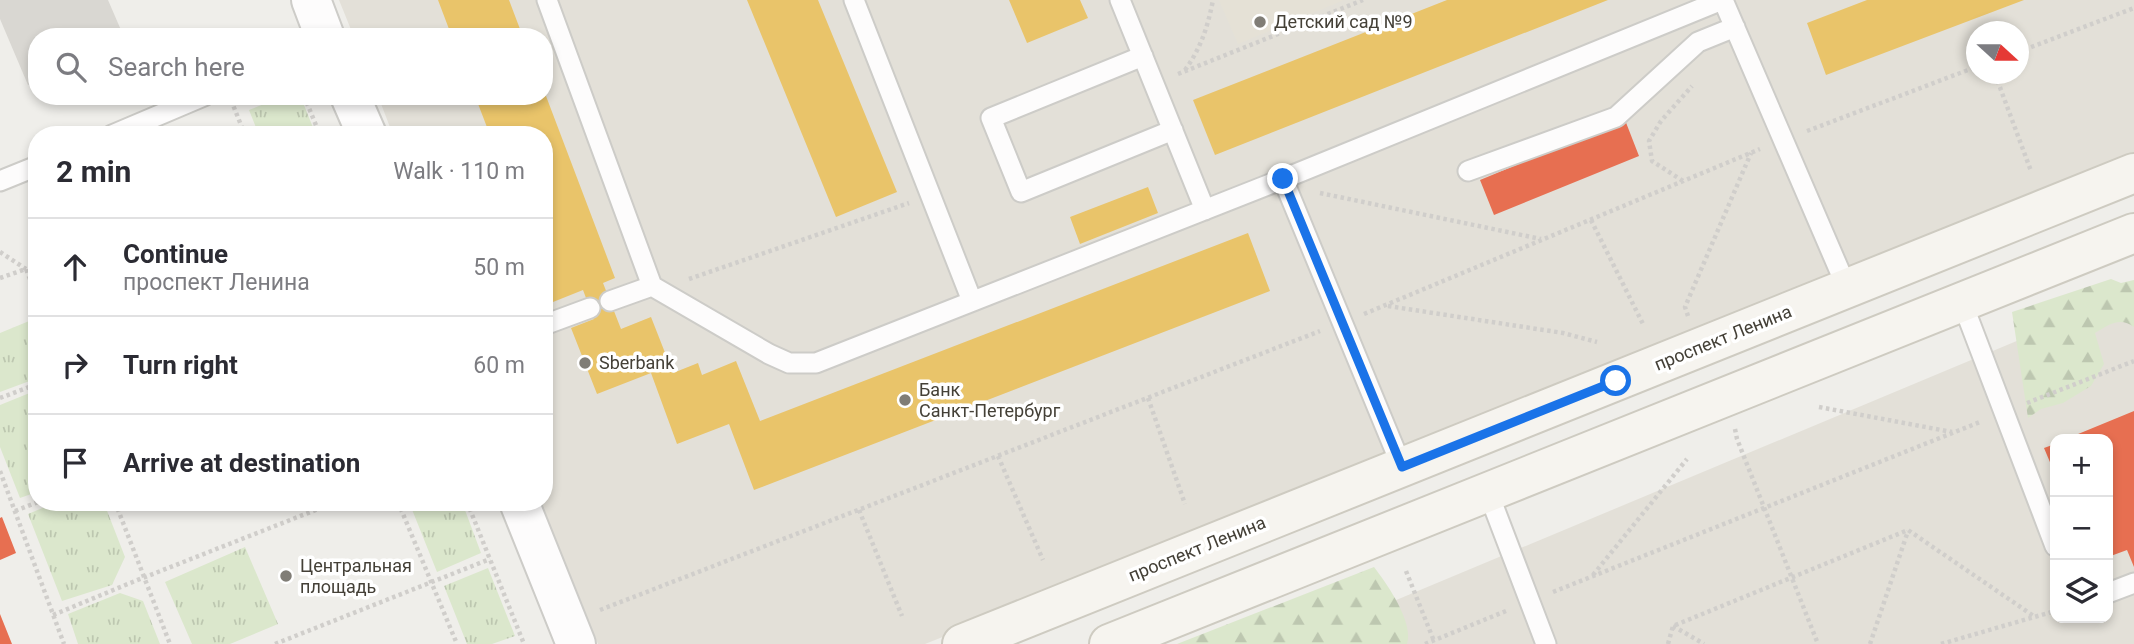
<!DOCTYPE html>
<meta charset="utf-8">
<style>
:root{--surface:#fff;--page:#f2f2f3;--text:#2b2b33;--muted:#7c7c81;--line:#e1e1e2}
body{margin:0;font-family:Roboto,sans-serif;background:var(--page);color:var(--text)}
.controls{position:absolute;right:21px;bottom:21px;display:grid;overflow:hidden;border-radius:14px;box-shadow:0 4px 10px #0003}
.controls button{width:63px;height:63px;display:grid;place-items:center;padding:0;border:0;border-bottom:2px solid var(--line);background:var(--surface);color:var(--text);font:35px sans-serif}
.compass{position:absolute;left:1966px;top:21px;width:63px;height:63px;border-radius:50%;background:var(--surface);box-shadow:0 4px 10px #0003;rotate:111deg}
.stop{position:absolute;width:21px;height:21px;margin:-16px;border:5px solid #1a73e8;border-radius:50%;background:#fff}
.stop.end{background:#1a73e8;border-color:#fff;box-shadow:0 2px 7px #0008}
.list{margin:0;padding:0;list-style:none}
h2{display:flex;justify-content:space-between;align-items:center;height:91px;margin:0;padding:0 28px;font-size:30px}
h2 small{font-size:23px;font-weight:400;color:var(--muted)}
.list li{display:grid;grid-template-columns:46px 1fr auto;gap:21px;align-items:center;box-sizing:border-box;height:98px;padding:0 28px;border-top:2px solid var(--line)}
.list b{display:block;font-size:26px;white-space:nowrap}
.list p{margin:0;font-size:23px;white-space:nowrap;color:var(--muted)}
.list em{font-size:23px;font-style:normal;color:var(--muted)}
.icon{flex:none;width:38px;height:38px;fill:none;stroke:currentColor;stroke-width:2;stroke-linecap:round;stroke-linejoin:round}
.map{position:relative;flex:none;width:2134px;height:644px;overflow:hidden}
.search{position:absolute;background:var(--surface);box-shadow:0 4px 10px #0003;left:28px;top:28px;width:525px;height:77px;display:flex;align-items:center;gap:18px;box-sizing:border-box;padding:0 24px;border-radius:28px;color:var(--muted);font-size:26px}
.panel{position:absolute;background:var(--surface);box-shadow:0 4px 10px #0003;left:28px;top:126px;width:525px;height:385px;border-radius:28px}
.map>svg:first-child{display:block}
.residential{fill:#e3e0d8;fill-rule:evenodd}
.education{fill:#e5e1d6}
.grass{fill:url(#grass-tufts)}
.forest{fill:url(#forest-firs)}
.homes{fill:#e9c46a}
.shops{fill:#e76f51}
.building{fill:#d9d7d2}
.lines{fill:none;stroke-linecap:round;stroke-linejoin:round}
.lane-casing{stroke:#cdccc8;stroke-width:23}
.street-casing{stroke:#cdccc8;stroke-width:42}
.secondary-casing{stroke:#cecbc1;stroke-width:42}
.path{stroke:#d0cecb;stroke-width:4.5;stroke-dasharray:3.5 3.5;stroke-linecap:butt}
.lane{stroke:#fdfcfc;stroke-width:19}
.street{stroke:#fdfcfc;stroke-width:38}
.secondary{stroke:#f6f4ef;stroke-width:38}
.route{stroke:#1a73e8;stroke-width:9}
.poi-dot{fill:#807d76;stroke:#fff;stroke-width:2.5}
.labels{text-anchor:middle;stroke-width:7;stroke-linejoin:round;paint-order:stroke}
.poi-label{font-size:18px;fill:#444037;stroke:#fff;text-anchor:start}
.street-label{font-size:18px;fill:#444037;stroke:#fff}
</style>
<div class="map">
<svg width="2134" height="644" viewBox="0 0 2134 644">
<defs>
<pattern id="grass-tufts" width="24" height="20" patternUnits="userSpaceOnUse" patternTransform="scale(1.75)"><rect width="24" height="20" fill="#dbe7cc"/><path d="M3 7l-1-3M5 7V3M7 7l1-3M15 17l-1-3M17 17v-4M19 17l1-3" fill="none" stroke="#bdc7b0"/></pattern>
<pattern id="forest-firs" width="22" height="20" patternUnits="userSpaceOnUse" patternTransform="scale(1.75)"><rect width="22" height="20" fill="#dbe7cc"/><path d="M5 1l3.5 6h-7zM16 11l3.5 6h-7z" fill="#bdc7b0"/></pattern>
</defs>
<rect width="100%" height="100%" fill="#efeeea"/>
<path class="residential" d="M339,0H2134V163L925,644H598L541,502H544V135H393L378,96H544V37H354ZM1976,32H2018V74H1976Z
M2134,292V644H1291ZM2055,439H2108V618H2055Z"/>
<path class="education" d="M1219,0H1344L1238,44Z"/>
<path class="grass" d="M281,97L291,98L304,105L316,135H259L249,110Z
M34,319L37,326V377L35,379L0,392V333Z
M37,390V492L20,498L0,447V405Z
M57,502L104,503L125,557L112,585L62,601L28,514Z
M409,502H462L481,553L437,572Z
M245,547L278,624L230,644H192L165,582Z
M488,568L515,636L492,644H467L444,586Z
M120,593L143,601L160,644H78L68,614Z"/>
<path class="forest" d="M2111,279L2121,283L2134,280V327C2120,316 2108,325 2095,333L2104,364L2091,386L2063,403L2041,409L2028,418L2012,312Z
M1374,567C1387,584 1414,622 1407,644H1177Z"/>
<path class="homes" d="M438,0H509L523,37H452Z
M747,0H818L897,192L836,217Z
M1009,0H1080L1088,18L1027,43Z
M1447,0H1608L1215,155L1193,100Z
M1867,0H2024L1826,75L1807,23Z
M475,96H546L615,278L603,283L621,329L651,317L673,373L698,363L702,375L736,361L760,421L1248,233L1270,291L754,490L729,424L677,444L651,373L597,394L571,328L594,319L583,290L553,302L544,278V135H490Z
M1148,187L1158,213L1080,244L1070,217Z"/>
<path class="shops" d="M1625,120L1639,156L1494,215L1480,180Z
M2134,411V567L2127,550L2108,557V439H2066Z
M2055,444V474L2044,448Z
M2,517L16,553L0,560V518Z
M0,614L12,644H0Z"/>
<path class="building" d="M0,0H108L124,37H37V81L28,85L0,19Z"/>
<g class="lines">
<g class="lane-casing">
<path id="lane" d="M547,0L652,286
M854,0L972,301
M1120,0L1205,210
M1723,0L1847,288
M1143,56L991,118L1021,192L1173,130
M112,135L204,96
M1468,171L1616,117L1698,42L1735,27
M1283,179L1402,467
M0,181L37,166
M610,301L652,286L769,354L789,363H816L1283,179L1722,0
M1962,302L2055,546
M544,325L590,308
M1488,492L1546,644
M2108,593L2134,583"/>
</g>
<g class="street-casing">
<path id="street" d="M311,0L325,37
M350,96L367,135
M519,502L576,644"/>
</g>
<g class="secondary-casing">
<path id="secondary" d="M962,644L2134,173
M1109,644L2134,233"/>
</g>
<path class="path" d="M2018,52L2134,8
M1185,70C1201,48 1208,26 1213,0
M1178,74L1363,0
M1995,74L2031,171
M304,96L320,135
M231,100L245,135
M1807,131L1976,67
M1683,181L1652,161L1649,141L1661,121L1692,86
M1320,193L1541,239
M1591,220L1643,324
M0,252L26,269L37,265
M0,278L26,269L37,297
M689,279L909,203
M1388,306L1563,333L1597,342
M1364,314L1760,149
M1688,316L1685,307L1751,153
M0,398L37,384
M1148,398L1185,504
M2027,403L2134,361
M1819,407L1952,432
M1735,429L1737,439L1818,644
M998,456L1043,560
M0,471L64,644
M115,502L170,644
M398,502L457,644
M467,502L524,644
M859,510L902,616
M15,511L38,502
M1406,571L1434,641
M1593,575L1687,459
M1553,592L1980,422
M600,610L1320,331
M53,615L135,581L336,502
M1673,626L1704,644
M275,644L490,559
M1425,644L1506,611
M1668,644L1673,626L1908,530L2035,617
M1870,644L1908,531
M1941,644L2055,611"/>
<use href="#lane" class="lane"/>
<use href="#street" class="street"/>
<use href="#secondary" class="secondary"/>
</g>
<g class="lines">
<path class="route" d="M1283,179L1402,467L1616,381"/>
</g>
<g class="poi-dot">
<circle cx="1260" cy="22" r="7"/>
<circle cx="585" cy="363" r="7"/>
<circle cx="905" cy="400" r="7"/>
<circle cx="286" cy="576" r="7"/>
</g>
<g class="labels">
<g class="poi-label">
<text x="1274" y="28">Детский сад №9</text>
<text x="599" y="369">Sberbank</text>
<text x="919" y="396">Банк<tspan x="919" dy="21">Санкт-Петербург</tspan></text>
<text x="300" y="572">Центральная<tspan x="300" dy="21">площадь</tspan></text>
</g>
<g class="street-label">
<text transform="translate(1723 338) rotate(-22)" y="6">проспект Ленина</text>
<text transform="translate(1197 549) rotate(-22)" y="6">проспект Ленина</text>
</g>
</g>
</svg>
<div class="controls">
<button>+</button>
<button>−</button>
<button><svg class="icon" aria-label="layers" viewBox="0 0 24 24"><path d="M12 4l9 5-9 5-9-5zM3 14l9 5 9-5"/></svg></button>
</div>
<svg class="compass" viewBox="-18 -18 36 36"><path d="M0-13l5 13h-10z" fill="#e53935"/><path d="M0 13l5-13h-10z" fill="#7c7c81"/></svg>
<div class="stop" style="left:1616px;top:381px"></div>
<div class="stop end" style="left:1283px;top:179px"></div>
<div class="search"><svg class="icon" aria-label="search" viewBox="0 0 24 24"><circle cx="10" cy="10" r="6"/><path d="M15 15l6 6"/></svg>Search here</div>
<section class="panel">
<h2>2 min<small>Walk · 110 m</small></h2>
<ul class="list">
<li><svg class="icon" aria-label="ahead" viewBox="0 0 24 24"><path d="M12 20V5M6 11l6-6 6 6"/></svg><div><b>Continue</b><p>проспект Ленина</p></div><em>50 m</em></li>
<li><svg class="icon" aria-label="right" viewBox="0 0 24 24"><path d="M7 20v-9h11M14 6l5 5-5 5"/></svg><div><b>Turn right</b></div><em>60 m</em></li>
<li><svg class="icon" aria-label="arrive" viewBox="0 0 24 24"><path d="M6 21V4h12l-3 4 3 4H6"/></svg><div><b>Arrive at destination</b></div></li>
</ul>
</section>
</div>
